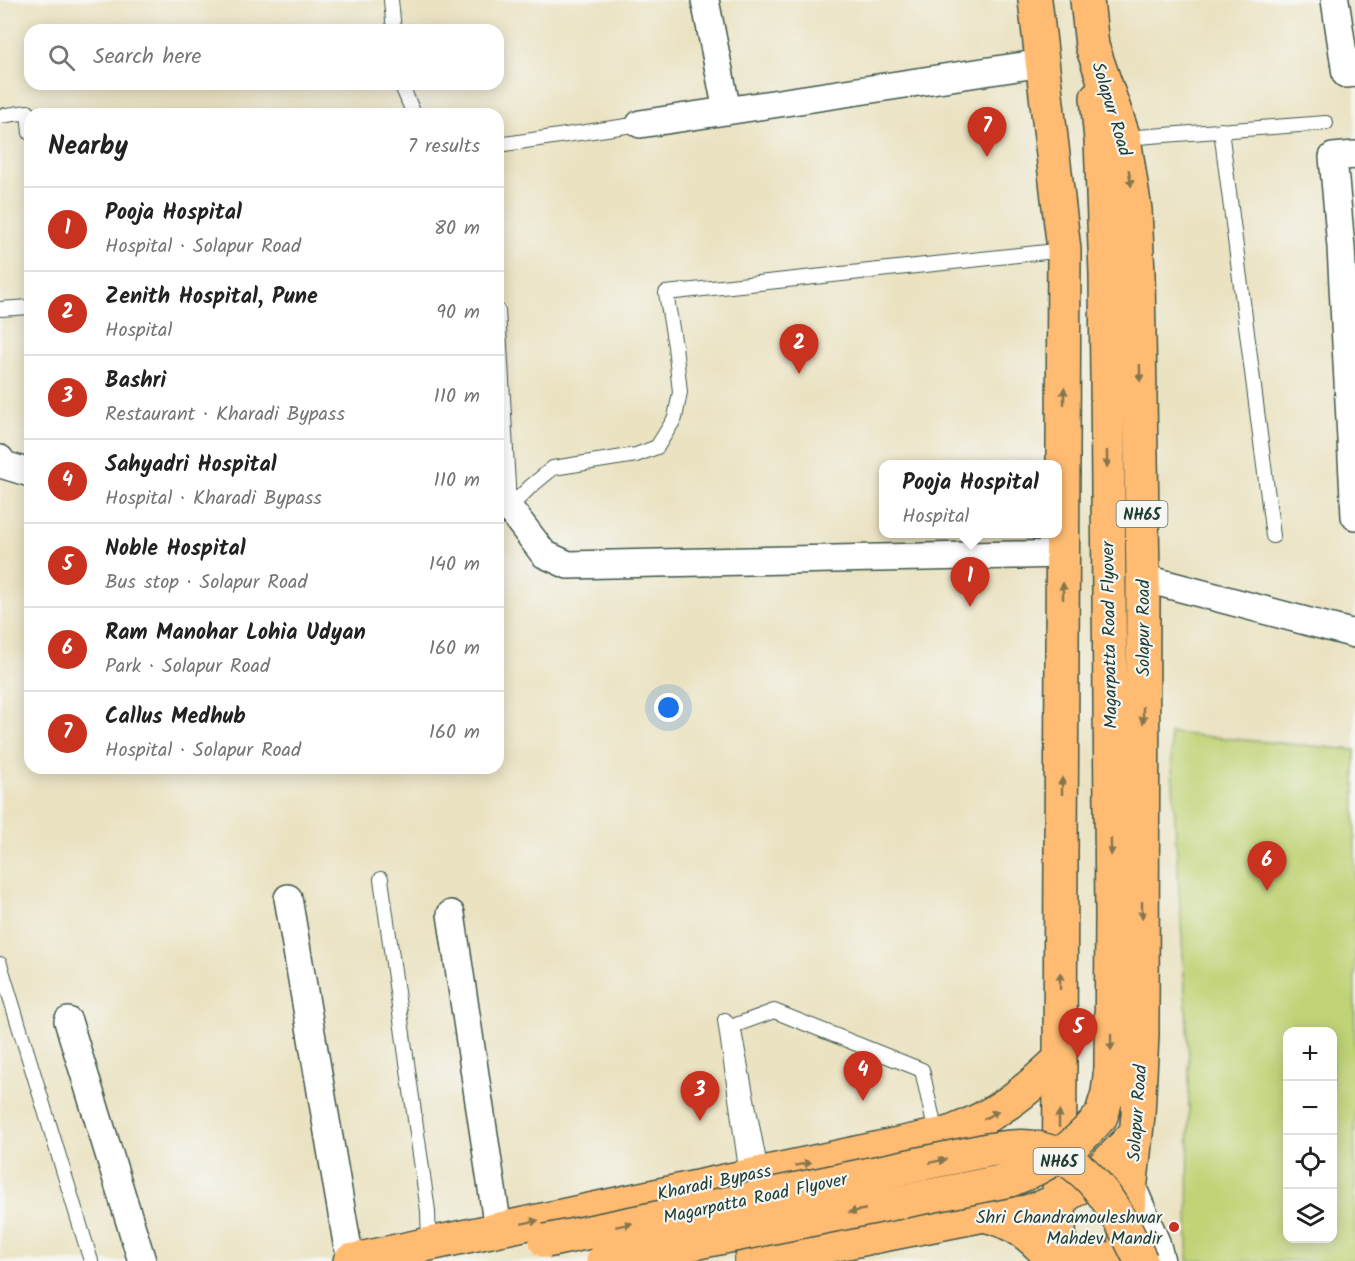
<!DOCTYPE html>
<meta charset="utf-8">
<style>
:root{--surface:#fff;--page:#f6f6f6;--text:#222;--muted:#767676;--line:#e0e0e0;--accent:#c8321e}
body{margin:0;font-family:Kalam,sans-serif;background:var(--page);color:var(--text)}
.controls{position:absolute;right:18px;bottom:18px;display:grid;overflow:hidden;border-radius:12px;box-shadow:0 3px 15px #0003}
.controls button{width:54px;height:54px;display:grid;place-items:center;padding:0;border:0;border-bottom:2px solid var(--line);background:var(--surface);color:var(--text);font:30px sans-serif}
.you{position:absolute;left:669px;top:708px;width:21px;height:21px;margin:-15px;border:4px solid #fff;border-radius:50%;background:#1a73e8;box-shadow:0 0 0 9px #1a73e833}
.badge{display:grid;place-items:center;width:39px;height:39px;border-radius:50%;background:var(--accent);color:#fff;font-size:20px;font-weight:700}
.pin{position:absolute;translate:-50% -50px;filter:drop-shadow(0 2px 3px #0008)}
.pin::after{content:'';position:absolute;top:32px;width:21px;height:18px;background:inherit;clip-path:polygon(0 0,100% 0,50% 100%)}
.popup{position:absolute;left:879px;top:460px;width:183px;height:78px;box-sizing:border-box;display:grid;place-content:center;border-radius:12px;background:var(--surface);filter:drop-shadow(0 2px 4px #0005);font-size:20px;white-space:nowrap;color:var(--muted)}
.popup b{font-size:22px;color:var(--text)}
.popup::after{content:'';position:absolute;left:50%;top:100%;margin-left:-12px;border:12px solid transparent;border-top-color:var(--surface)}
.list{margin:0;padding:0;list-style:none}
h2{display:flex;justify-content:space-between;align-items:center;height:78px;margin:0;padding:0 24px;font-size:26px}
h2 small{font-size:20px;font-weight:400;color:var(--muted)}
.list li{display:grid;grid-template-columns:39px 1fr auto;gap:18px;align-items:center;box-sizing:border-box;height:84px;padding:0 24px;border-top:2px solid var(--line)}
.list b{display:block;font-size:22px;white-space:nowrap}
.list p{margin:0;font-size:20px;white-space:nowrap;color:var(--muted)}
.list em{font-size:20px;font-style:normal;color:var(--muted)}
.icon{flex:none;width:33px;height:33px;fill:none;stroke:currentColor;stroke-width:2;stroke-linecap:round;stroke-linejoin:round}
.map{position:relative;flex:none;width:1355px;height:1261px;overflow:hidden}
.search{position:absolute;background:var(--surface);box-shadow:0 3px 15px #0003;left:24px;top:24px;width:480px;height:66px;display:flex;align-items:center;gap:15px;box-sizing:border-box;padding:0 21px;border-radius:18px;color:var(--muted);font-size:22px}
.panel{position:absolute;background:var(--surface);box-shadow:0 3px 15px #0003;left:24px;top:108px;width:480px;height:666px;border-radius:18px}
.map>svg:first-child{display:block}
.green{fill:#c0d376;stroke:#708855;stroke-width:1.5;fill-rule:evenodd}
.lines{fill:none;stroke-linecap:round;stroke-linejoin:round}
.service-casing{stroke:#3d5649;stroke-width:16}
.minor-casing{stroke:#3d5649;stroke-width:30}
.trunk-casing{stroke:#3d5649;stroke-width:36}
.service{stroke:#fff;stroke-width:14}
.minor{stroke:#fff;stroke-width:27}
.trunk{stroke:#ffbb71;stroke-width:33}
.trunk-bridge-casing{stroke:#3d5649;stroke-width:36;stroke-linecap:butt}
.trunk-bridge{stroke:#ffbb71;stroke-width:33}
.oneway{fill:#84764f}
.poi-dot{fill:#c8321e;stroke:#f6f6f2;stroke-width:2}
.labels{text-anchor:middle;stroke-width:4.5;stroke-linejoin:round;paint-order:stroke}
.shield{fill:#f6f6f2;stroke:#60746d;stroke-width:1.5}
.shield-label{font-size:16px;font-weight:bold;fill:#1f3d34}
.street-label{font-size:18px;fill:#1f3d34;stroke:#f6f6f2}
.poi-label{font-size:18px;fill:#1f3d34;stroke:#f6f6f2;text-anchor:end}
</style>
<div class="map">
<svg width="1355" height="1261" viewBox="0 0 1355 1261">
<rect width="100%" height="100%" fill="#f6f6f2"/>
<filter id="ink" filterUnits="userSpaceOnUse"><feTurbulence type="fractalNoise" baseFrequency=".0167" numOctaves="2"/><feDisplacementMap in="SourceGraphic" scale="12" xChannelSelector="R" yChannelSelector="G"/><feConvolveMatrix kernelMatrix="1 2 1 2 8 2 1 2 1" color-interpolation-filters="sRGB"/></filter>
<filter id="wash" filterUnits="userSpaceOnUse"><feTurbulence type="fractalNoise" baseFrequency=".008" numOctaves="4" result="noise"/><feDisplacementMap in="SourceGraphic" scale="24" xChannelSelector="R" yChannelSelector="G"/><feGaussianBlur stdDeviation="1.35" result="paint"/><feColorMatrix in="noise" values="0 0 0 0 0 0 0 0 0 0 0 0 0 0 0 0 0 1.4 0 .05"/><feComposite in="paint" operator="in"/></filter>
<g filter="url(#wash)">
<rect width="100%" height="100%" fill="#eae2c1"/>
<path class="green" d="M1170,733L1355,750V1261H1188L1189,1060ZM1288,1032H1332V1238H1288Z"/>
</g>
<g filter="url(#ink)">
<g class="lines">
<g class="service-casing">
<path id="service" d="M391,0L394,30
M401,84L414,114
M0,116L28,112L30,133
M1221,130L1273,536
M1124,138L1326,123
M498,145L640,124
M0,309L30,307
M498,311L509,503
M509,508L530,487L553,468L636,455L657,447L675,418L680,392L675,346L666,293L1064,250
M381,879L428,1211L429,1244
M0,964L91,1261
M725,1020L747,1176
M761,1172L733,1026L774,1011L922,1070L933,1120V1136"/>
</g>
<g class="minor-casing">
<path id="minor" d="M705,0L727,111
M1335,0L1346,74L1355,73
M640,124L1043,63
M1355,155L1333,157L1341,247L1355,516
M0,459L4,465L30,473
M498,496L509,508L544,554L568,565L1064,554
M1143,578L1355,634
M288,898L347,1243L353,1260
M451,914L498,1229
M68,1021L142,1261
M1131,1184L1156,1242L1161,1261"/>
</g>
<g class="trunk-casing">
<path id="trunk" d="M1035,0L1064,250L1059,1261
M1087,0L1092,46L1124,138L1135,210L1138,274L1143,578L1142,1035L1138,1115L1124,1248
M1097,97L1101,140L1106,274L1112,914L1111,1067L1108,1093L1101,1116
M989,1215C1001,1214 1014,1214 1026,1212C1073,1201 1105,1166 1136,1133
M350,1261L950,1133C997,1115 1023,1094 1059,1060
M751,1261L984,1215C1017,1223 1032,1236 1054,1261
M1066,1261C1081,1254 1095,1255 1109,1261"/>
</g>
<use href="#service" class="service"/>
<use href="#minor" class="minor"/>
<use href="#trunk" class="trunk"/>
<g class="trunk-bridge-casing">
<path id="trunk-bridge" d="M546,1241L988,1150C1002,1148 1016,1145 1030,1147C1089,1154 1119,1214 1141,1261
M603,1261L1010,1180C1049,1165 1074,1148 1101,1116"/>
</g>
<use href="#trunk-bridge" class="trunk-bridge"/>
</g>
<defs><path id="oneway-solid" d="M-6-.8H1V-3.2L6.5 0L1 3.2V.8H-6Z" transform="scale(1.5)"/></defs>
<g class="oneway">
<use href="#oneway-solid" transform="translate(1130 178) rotate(81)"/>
<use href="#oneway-solid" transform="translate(1140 373) rotate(89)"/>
<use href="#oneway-solid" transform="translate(1064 396) rotate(-90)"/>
<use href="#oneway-solid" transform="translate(1107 459) rotate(90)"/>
<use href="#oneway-solid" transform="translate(1063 591) rotate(-90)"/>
<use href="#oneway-solid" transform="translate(1143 715) rotate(90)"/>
<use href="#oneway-solid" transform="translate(1062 786) rotate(-90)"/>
<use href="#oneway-solid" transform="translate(1111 847) rotate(89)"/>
<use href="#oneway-solid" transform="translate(1142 910) rotate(90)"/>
<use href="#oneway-solid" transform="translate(1060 981) rotate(-90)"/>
<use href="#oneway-solid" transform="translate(1111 1042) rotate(90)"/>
<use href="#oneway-solid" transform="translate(991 1115) rotate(-29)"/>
<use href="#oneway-solid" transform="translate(1059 1119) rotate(-90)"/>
<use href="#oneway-solid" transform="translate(938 1161) rotate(-12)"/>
<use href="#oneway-solid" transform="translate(803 1164) rotate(-12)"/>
<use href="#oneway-solid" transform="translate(857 1211) rotate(169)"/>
<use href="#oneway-solid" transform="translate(530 1222) rotate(-12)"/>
<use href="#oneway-solid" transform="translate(624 1225) rotate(-12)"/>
</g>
</g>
<circle class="poi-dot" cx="1174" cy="1227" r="6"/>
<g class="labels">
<g class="shield">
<rect x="1116.5" y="501" width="51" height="26" rx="4.5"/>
<rect x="1033.5" y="1148" width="51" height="26" rx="4.5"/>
</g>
<g class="shield-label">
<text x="1142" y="520">NH65</text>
<text x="1059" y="1167">NH65</text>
</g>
<g class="street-label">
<text transform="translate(1112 109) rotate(73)" y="6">Solapur Road</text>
<text transform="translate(1143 628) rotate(-90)" y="6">Solapur Road</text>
<text transform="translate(1109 635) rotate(-91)" y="6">Magarpatta Road Flyover</text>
<text transform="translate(1137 1113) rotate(-86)" y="6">Solapur Road</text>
<text transform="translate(714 1182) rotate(-12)" y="6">Kharadi Bypass</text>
<text transform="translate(755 1198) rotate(-12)" y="6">Magarpatta Road Flyover</text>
</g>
<g class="poi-label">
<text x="1162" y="1223">Shri Chandramouleshwar<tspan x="1162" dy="21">Mahdev Mandir</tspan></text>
</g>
</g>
</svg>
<div class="controls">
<button>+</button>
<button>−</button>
<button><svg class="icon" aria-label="locate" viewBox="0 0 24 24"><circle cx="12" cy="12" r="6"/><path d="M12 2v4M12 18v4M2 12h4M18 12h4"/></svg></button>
<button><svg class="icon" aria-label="layers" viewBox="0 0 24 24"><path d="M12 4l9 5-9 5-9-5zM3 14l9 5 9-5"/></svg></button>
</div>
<div class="you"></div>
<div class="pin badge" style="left:970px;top:607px">1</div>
<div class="popup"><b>Pooja Hospital</b>Hospital</div>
<div class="pin badge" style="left:799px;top:374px">2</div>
<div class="pin badge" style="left:700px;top:1121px">3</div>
<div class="pin badge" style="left:863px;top:1101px">4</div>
<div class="pin badge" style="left:1078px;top:1058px">5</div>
<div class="pin badge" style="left:1267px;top:891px">6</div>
<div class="pin badge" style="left:987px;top:157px">7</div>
<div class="search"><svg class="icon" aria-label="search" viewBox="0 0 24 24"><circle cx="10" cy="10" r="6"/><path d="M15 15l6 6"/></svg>Search here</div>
<section class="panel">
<h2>Nearby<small>7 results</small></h2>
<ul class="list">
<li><span class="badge">1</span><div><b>Pooja Hospital</b><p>Hospital · Solapur Road</p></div><em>80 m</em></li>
<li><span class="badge">2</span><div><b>Zenith Hospital, Pune</b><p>Hospital</p></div><em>90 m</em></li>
<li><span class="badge">3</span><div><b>Bashri</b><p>Restaurant · Kharadi Bypass</p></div><em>110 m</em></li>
<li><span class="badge">4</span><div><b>Sahyadri Hospital</b><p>Hospital · Kharadi Bypass</p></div><em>110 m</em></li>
<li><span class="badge">5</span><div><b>Noble Hospital</b><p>Bus stop · Solapur Road</p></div><em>140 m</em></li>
<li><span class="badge">6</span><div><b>Ram Manohar Lohia Udyan</b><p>Park · Solapur Road</p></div><em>160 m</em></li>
<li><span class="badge">7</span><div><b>Callus Medhub</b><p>Hospital · Solapur Road</p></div><em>160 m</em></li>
</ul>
</section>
</div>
